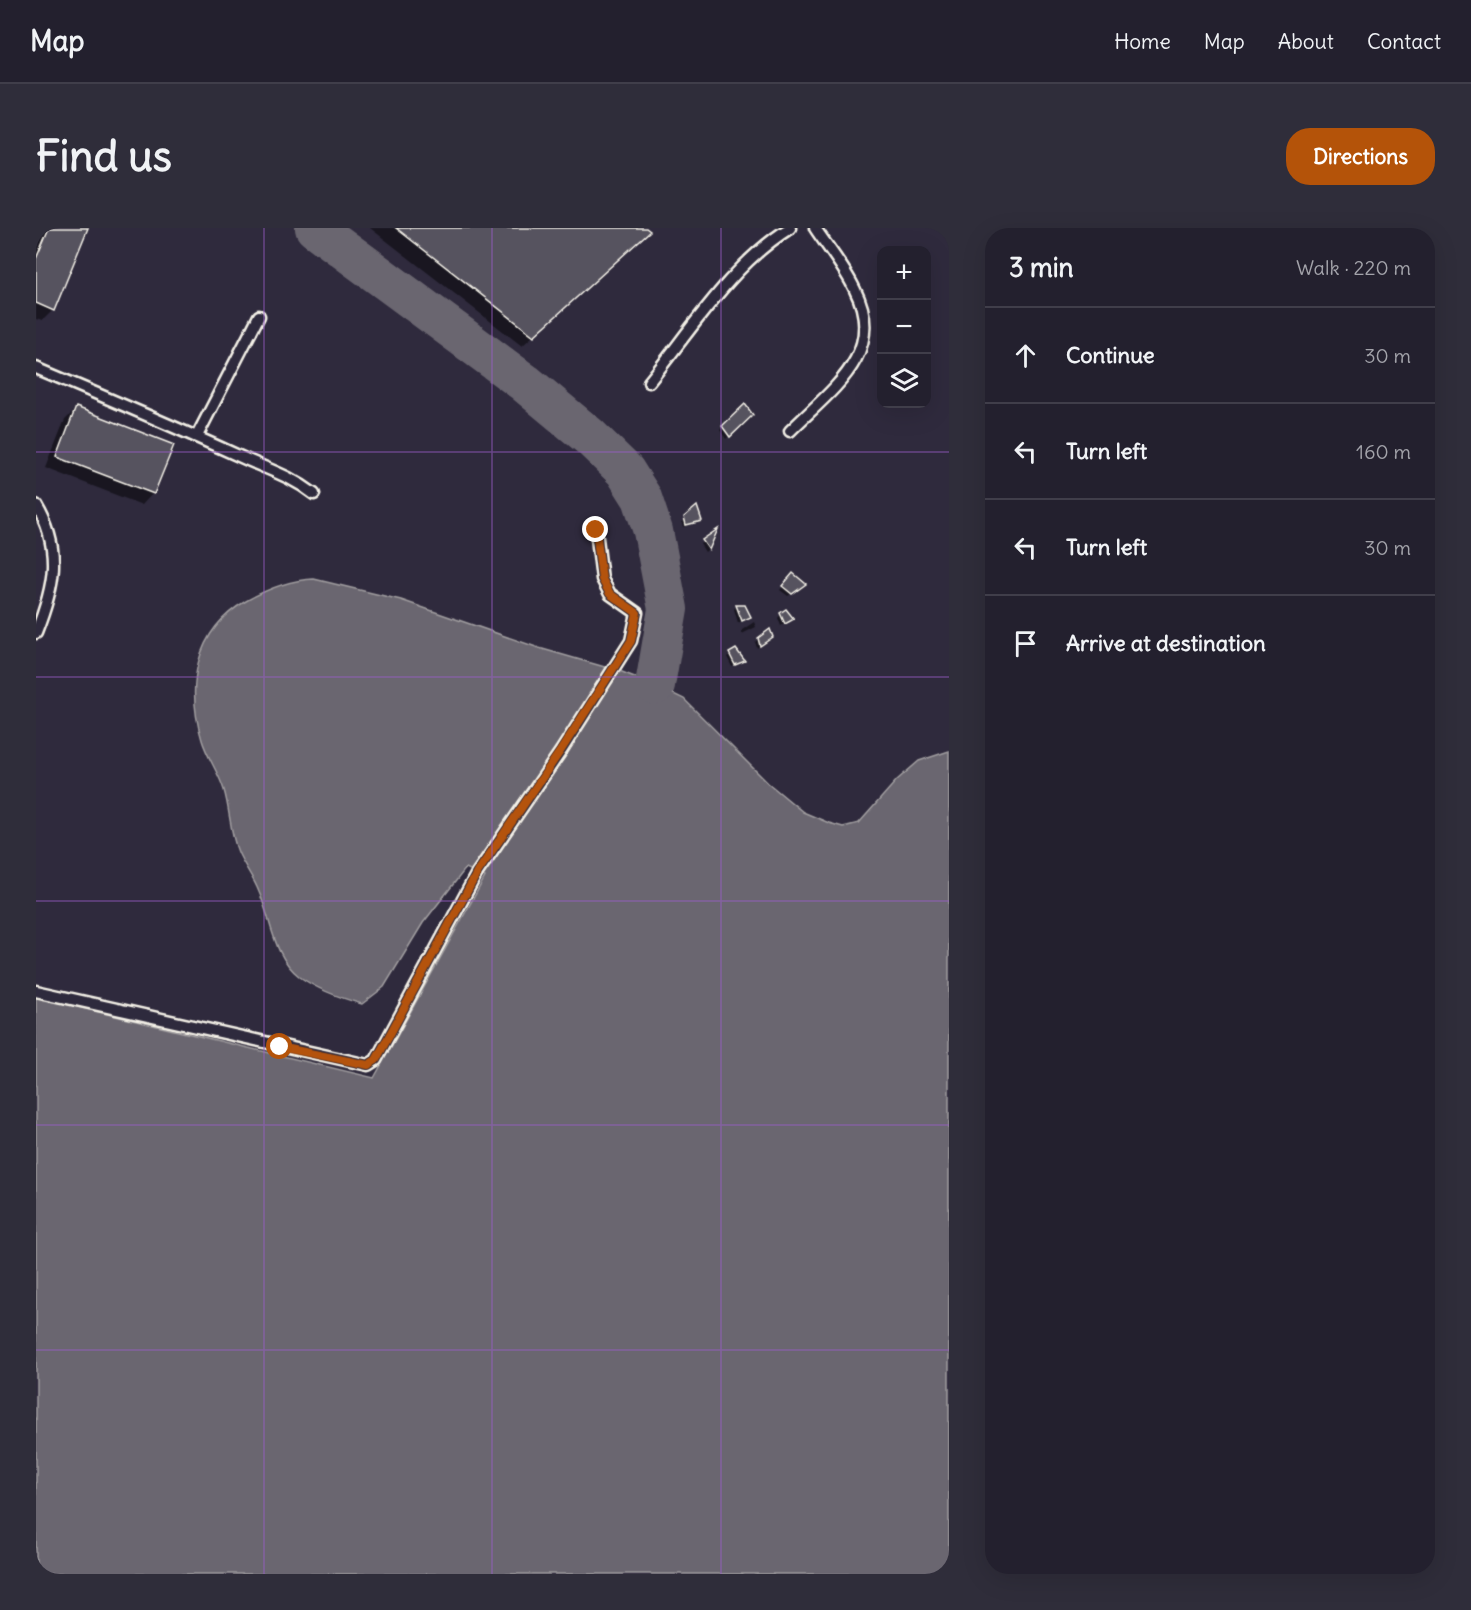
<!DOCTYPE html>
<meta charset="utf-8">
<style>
:root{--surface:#23202e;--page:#2f2d3a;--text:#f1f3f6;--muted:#a3a3aa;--line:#403e4a;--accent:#b45309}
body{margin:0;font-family:Delius,sans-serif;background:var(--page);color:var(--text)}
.controls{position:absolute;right:18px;top:18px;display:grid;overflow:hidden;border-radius:12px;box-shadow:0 6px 24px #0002}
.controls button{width:54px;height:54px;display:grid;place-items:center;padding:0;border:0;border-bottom:2px solid var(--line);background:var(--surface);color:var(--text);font:30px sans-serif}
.stop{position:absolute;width:18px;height:18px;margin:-14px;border:4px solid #b45309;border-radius:50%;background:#fff}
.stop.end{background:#b45309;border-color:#fff;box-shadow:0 2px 6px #0008}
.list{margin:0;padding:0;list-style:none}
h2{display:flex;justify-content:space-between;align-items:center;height:78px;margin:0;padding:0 24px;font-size:26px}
h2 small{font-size:20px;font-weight:400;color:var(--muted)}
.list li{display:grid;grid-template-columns:39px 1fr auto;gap:18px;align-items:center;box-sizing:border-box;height:96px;padding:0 24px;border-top:2px solid var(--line)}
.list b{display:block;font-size:22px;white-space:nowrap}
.list em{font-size:20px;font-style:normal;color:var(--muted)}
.icon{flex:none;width:33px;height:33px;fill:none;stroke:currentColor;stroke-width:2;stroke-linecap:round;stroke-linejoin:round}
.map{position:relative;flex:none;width:913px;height:1346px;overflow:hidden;border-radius:24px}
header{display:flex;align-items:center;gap:36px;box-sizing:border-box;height:84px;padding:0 30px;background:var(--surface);border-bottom:2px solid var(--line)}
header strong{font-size:28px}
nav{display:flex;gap:33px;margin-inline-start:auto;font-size:21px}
.intro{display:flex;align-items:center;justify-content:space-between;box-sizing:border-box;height:144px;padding:0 36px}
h1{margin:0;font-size:42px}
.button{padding:15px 27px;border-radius:24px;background:var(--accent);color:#fff;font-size:21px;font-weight:700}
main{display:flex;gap:36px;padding:0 36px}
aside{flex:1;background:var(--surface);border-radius:24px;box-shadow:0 6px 24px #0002}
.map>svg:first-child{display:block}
.water{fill:#6a6670;stroke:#a19ea0;stroke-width:1.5}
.shadow{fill:#0007}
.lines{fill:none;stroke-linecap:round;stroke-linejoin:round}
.river{stroke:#6a6670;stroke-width:40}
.building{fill:#56525f;stroke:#f4f1e8;stroke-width:1.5}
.lane-casing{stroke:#f4f1e8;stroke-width:15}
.lane{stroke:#2f2a3d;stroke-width:10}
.route{stroke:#b45309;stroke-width:8}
.grid{fill:none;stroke:#995dc9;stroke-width:1.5;stroke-opacity:0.55}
</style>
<header>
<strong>Map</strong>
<nav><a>Home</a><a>Map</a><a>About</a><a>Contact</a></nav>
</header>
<div class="intro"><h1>Find us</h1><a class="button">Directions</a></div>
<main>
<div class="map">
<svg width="913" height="1346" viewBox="0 0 913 1346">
<rect width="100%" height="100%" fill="#2f2a3d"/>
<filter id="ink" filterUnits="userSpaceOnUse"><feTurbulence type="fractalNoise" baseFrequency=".0167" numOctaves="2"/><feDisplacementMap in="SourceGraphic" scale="12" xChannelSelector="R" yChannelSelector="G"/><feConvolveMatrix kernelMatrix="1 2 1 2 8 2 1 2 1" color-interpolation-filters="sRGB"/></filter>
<g filter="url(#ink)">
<path class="water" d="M278,351L365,372L503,420L586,444L619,457L648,471L732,555L767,584L793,595L807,599L823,595L861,552L883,533L913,523V1346H0V769L338,850L449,649L430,640L387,695L348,759L326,776C305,770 282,762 264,749C236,727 236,693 223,664C218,650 208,638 202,624C194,605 194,582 188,562C183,545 171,529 166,512C150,459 158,403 210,373C231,361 253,352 278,351Z"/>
<path class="shadow" d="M7,0H51L17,82L6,93L0,91V18Z
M334,0H607L601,14L486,118Z
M709,179L715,187L690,211L684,202Z
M40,181L117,265L106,277L10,240L29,192Z
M649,290L664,293L647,299L646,294Z
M679,305L672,321L669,324L664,316Z
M757,347L765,359L752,368L744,362Z
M701,378L713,389L702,395L698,381Z
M745,386L756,391L745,398L742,390Z
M718,394L720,399L706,406V402Z
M723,411L732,412L721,420L719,414Z
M694,426L707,433L696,439L691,429Z"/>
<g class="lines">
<path class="river" d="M279,0L489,155L554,209L589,243L606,270L617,303L632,381L619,457"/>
</g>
<path class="building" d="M13,0H52L18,83L0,75V31Z
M360,0H610L614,3L498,108Z
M709,176L717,187L694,209L686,198Z
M40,179L138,217L118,266L21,229Z
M661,278L666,293L650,297L648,289Z
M682,301L673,322L666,312Z
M757,345L770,356L756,366L746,358Z
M700,377H709L715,389L706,393Z
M750,381L758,391L749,396L744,385Z
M734,401L737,409L724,418L722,410Z
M700,421L709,433L699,437L693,425Z"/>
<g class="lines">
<g class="lane-casing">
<path id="lane" d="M0,140C69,169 137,198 205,229C233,242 253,247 278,266
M613,154C655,102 697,35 754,0
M754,203C795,162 851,125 819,62C809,40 792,20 779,0
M161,208L223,88
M0,277C27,322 18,359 0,405
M0,763L332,837L340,832L441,645L525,523L595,413L601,385L574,366L566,351L560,302"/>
</g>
<use href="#lane" class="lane"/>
</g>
</g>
<g class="lines" filter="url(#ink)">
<path class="route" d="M244,819L332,837L340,832L441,645L525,522L595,413L601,385L574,366L566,351L560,302"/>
</g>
<path class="grid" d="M228,0V1346M456,0V1346M685,0V1346M0,224H913M0,449H913M0,673H913M0,897H913M0,1122H913"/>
</svg>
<div class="controls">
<button>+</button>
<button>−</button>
<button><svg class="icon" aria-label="layers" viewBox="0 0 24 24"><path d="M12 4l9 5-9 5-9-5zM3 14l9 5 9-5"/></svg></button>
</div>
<div class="stop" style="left:244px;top:819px"></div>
<div class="stop end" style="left:560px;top:302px"></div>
</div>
<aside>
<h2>3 min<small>Walk · 220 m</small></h2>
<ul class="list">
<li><svg class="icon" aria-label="ahead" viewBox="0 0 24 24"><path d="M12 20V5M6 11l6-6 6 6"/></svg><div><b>Continue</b></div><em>30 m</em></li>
<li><svg class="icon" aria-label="left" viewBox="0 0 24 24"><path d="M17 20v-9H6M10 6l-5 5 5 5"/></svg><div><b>Turn left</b></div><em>160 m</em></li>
<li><svg class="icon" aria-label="left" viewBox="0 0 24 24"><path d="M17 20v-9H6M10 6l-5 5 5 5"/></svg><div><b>Turn left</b></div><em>30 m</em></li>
<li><svg class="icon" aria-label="arrive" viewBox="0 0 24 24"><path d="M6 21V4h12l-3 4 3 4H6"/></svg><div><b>Arrive at destination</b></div></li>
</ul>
</aside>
</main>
